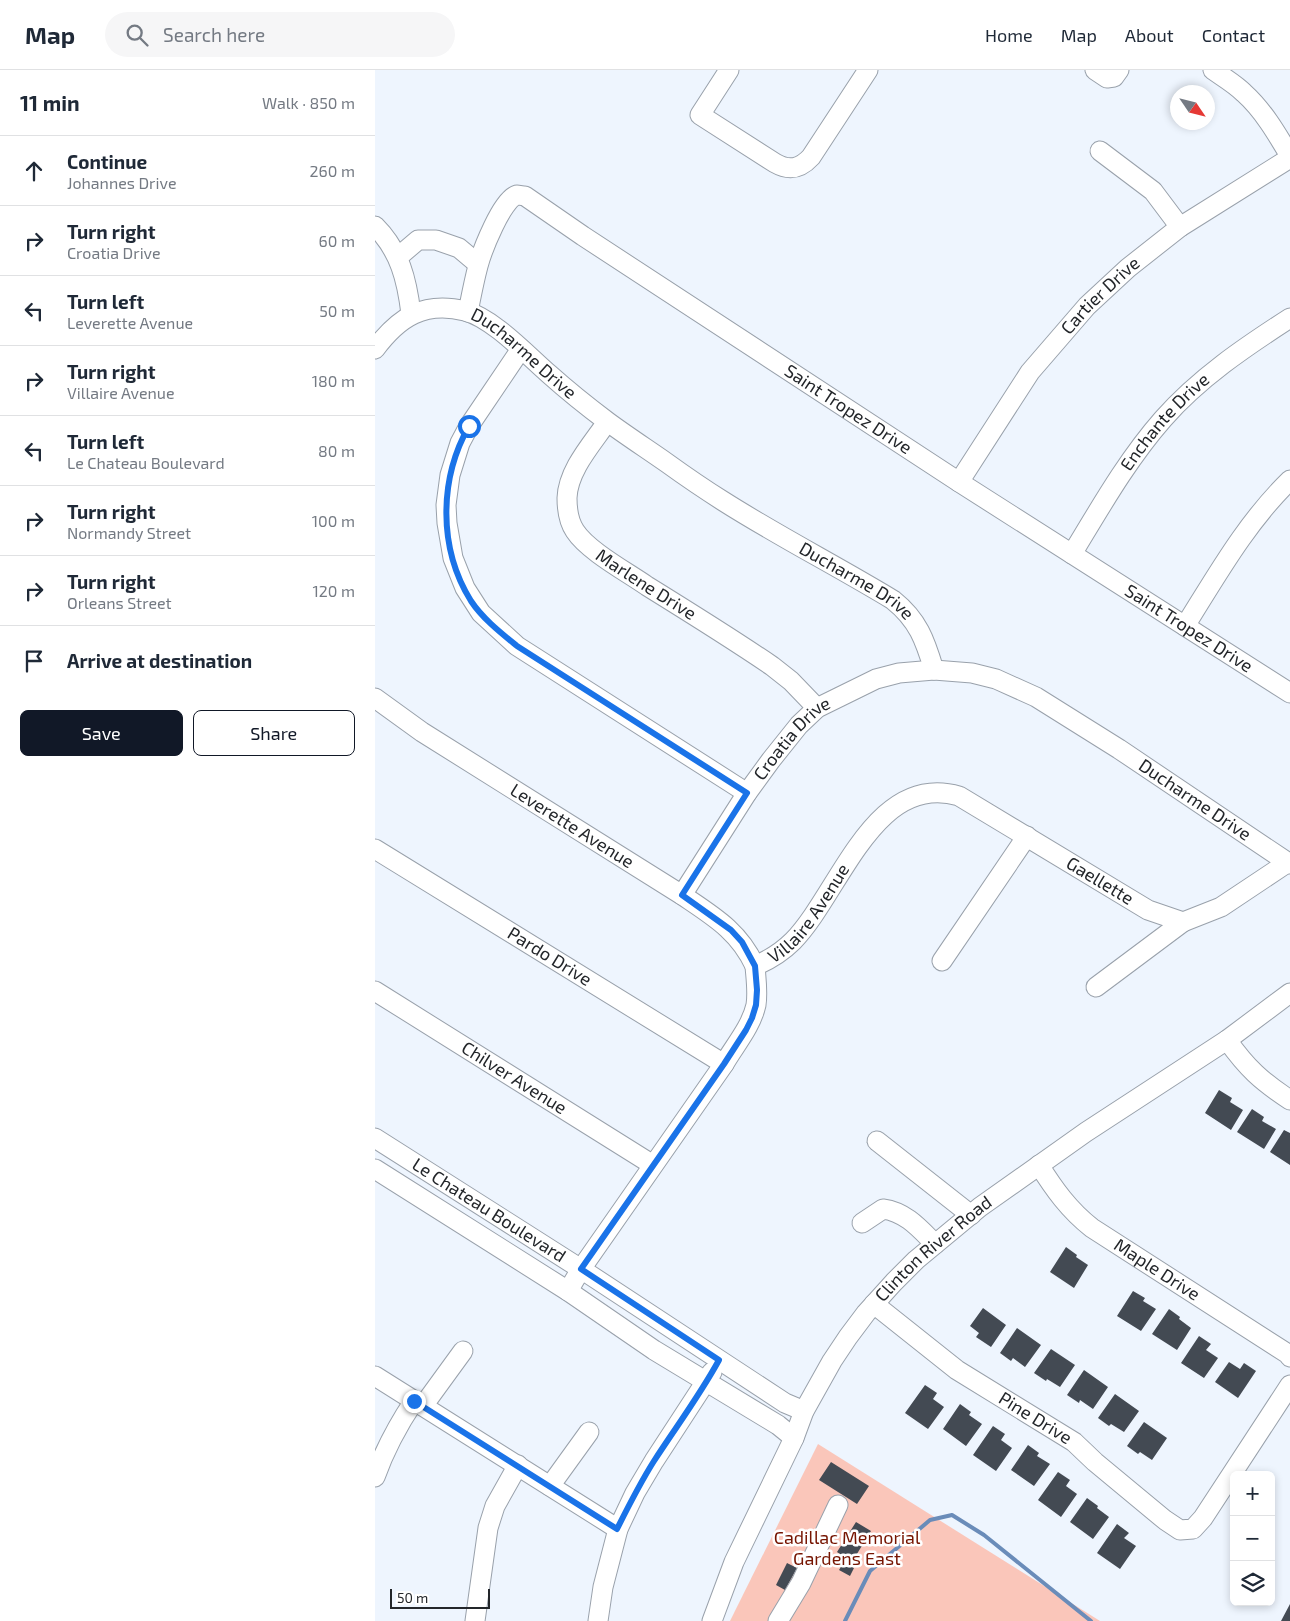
<!DOCTYPE html>
<meta charset="utf-8">
<style>
:root{--surface:#fff;--page:#f6f6f7;--text:#1f2937;--muted:#747a83;--line:#e0e1e3;--accent:#111827}
body{margin:0;font-family:"Exo 2",sans-serif;background:var(--page);color:var(--text)}
.controls{position:absolute;right:15px;bottom:15px;display:grid;overflow:hidden;border-radius:8px;box-shadow:0 2px 8px #0003}
.controls button{width:45px;height:45px;display:grid;place-items:center;padding:0;border:0;border-bottom:1px solid var(--line);background:var(--surface);color:var(--text);font:25px sans-serif}
.compass{position:absolute;left:795px;top:15px;width:45px;height:45px;border-radius:50%;background:var(--surface);box-shadow:0 2px 8px #0003;rotate:125deg}
.scale{position:absolute;left:15px;bottom:12px;width:100px;box-sizing:border-box;padding-left:5px;border:2px solid #23262a;border-top:0;font-size:14px;line-height:18px;white-space:nowrap;color:#23262a;-webkit-text-stroke:4px #fff;paint-order:stroke}
.stop{position:absolute;width:15px;height:15px;margin:-11px;border:4px solid #1a73e8;border-radius:50%;background:#fff}
.stop.end{background:#1a73e8;border-color:#fff;box-shadow:0 1px 5px #0008}
.list{margin:0;padding:0;list-style:none}
h2{display:flex;justify-content:space-between;align-items:center;height:65px;margin:0;padding:0 20px;font-size:21px}
h2 small{font-size:16px;font-weight:400;color:var(--muted)}
.list li{display:grid;grid-template-columns:32px 1fr auto;gap:15px;align-items:center;box-sizing:border-box;height:70px;padding:0 20px;border-top:1px solid var(--line)}
.list b{display:block;font-size:19px;white-space:nowrap}
.list p{margin:0;font-size:16px;white-space:nowrap;color:var(--muted)}
.list em{font-size:16px;font-style:normal;color:var(--muted)}
.actions{display:flex;gap:10px;padding:15px 20px}
.actions a{flex:1;padding:11px 0;border:1px solid var(--accent);border-radius:8px;text-align:center;font-size:18px;color:var(--accent)}
.actions .main{background:var(--accent);color:#fff}
.icon{flex:none;width:28px;height:28px;fill:none;stroke:currentColor;stroke-width:2;stroke-linecap:round;stroke-linejoin:round}
.map{position:relative;flex:none;width:915px;height:1551px;overflow:hidden}
header{display:flex;align-items:center;gap:30px;box-sizing:border-box;height:70px;padding:0 25px;background:var(--surface);border-bottom:1px solid var(--line)}
header strong{font-size:24px}
nav{display:flex;gap:28px;margin-inline-start:auto;font-size:18px}
.search{width:350px;height:45px;background:var(--page);display:flex;align-items:center;gap:12px;box-sizing:border-box;padding:0 18px;border-radius:28px;color:var(--muted);font-size:19px}
main{display:flex}
aside{flex:1;background:var(--surface)}
.map>svg:first-child{display:block}
.green{fill:#fac6ba}
.lines{fill:none;stroke-linecap:round;stroke-linejoin:round}
.stream{stroke:#6a8cb9;stroke-width:4}
.building{fill:#434a53}
.minor-casing{stroke:#99a1ab;stroke-width:21}
.minor{stroke:#fff;stroke-width:19}
.route{stroke:#1a73e8;stroke-width:6}
.labels{text-anchor:middle;stroke-width:5;stroke-linejoin:round;paint-order:stroke}
.street-label{font-size:18px;fill:#23262a;stroke:#fff}
.park-label{font-size:18px;fill:#761502;stroke:#fff}
</style>
<header>
<strong>Map</strong>
<div class="search"><svg class="icon" aria-label="search" viewBox="0 0 24 24"><circle cx="10" cy="10" r="6"/><path d="M15 15l6 6"/></svg>Search here</div>
<nav><a>Home</a><a>Map</a><a>About</a><a>Contact</a></nav>
</header>
<main>
<aside>
<h2>11 min<small>Walk · 850 m</small></h2>
<ul class="list">
<li><svg class="icon" aria-label="ahead" viewBox="0 0 24 24"><path d="M12 20V5M6 11l6-6 6 6"/></svg><div><b>Continue</b><p>Johannes Drive</p></div><em>260 m</em></li>
<li><svg class="icon" aria-label="right" viewBox="0 0 24 24"><path d="M7 20v-9h11M14 6l5 5-5 5"/></svg><div><b>Turn right</b><p>Croatia Drive</p></div><em>60 m</em></li>
<li><svg class="icon" aria-label="left" viewBox="0 0 24 24"><path d="M17 20v-9H6M10 6l-5 5 5 5"/></svg><div><b>Turn left</b><p>Leverette Avenue</p></div><em>50 m</em></li>
<li><svg class="icon" aria-label="right" viewBox="0 0 24 24"><path d="M7 20v-9h11M14 6l5 5-5 5"/></svg><div><b>Turn right</b><p>Villaire Avenue</p></div><em>180 m</em></li>
<li><svg class="icon" aria-label="left" viewBox="0 0 24 24"><path d="M17 20v-9H6M10 6l-5 5 5 5"/></svg><div><b>Turn left</b><p>Le Chateau Boulevard</p></div><em>80 m</em></li>
<li><svg class="icon" aria-label="right" viewBox="0 0 24 24"><path d="M7 20v-9h11M14 6l5 5-5 5"/></svg><div><b>Turn right</b><p>Normandy Street</p></div><em>100 m</em></li>
<li><svg class="icon" aria-label="right" viewBox="0 0 24 24"><path d="M7 20v-9h11M14 6l5 5-5 5"/></svg><div><b>Turn right</b><p>Orleans Street</p></div><em>120 m</em></li>
<li><svg class="icon" aria-label="arrive" viewBox="0 0 24 24"><path d="M6 21V4h12l-3 4 3 4H6"/></svg><div><b>Arrive at destination</b></div></li>
</ul>
<div class="actions"><a class="main">Save</a><a>Share</a></div>
</aside>
<div class="map">
<svg width="915" height="1551" viewBox="0 0 915 1551">
<rect width="100%" height="100%" fill="#eef5fe"/>
<path class="green" d="M443,1374L725,1551H355Z"/>
<g class="lines">
<path class="stream" d="M470,1551L495,1501L555,1450L577,1445L609,1465L716,1551"/>
</g>
<path class="building" d="M844,1020L857,1028L855,1032L868,1040L856,1060L830,1043Z
M877,1039L889,1047L887,1051L901,1059L889,1079L862,1062Z
M909,1060L915,1063V1095L895,1082Z
M691,1177L702,1185L701,1187L713,1195L699,1218L675,1202Z
M758,1221L770,1228L768,1231L781,1239L766,1261L742,1246Z
M608,1238L631,1255L616,1277L601,1267L604,1263L595,1256Z
M794,1239L805,1247L804,1249L816,1258L802,1280L777,1264Z
M642,1258L666,1275L650,1297L638,1288L636,1291L625,1283Z
M824,1266L836,1274L831,1280L843,1288L829,1308L806,1293Z
M676,1279L700,1295L685,1317L672,1309L671,1311L659,1303Z
M854,1292L865,1299L869,1293L881,1301L863,1328L840,1312Z
M709,1300L733,1317L718,1339L705,1330L704,1333L692,1325Z
M550,1315L562,1323L558,1329L569,1337L553,1359L530,1343Z
M740,1324L764,1341L749,1362L736,1354L734,1356L723,1348Z
M585,1334L596,1342L594,1345L607,1354L591,1376L568,1359Z
M769,1352L792,1368L777,1390L765,1382L763,1384L752,1376Z
M618,1356L630,1364L626,1370L637,1378L621,1401L598,1385Z
M653,1375L664,1383L662,1386L675,1394L659,1416L636,1400Z
M456,1392L494,1416L482,1434L444,1410Z
M683,1402L695,1410L691,1416L702,1424L686,1447L663,1430Z
M712,1428L723,1436L722,1438L734,1447L718,1469L695,1452Z
M481,1452L496,1461L477,1492L462,1482Z
M742,1454L754,1463L749,1468L761,1476L745,1499L722,1483Z
M469,1492L479,1498L475,1506L464,1500Z
M412,1493L422,1498L410,1520L401,1515Z
M915,1534V1551H906Z"/>
<g class="lines">
<g class="minor-casing">
<g id="minor">
<path d="M354,0L325,45L400,93C414,101 425,99 436,87L493,0"/>
<path d="M720,0L732,8L739,7L744,0"/>
<path d="M838,0C848,7 860,14 869,23C888,40 902,64 915,86"/>
<path d="M725,81L778,121L805,157"/>
<path d="M0,156C25,181 32,210 36,244"/>
<path d="M23,187L43,170H61L84,178L103,194"/>
<path id="s1" d="M93,242C96,227 99,211 103,196C107,181 127,129 142,125C144,125 148,126 150,126L208,166L584,412L915,623"/>
<path id="s2" d="M0,279C24,247 49,231 90,241C118,248 153,286 174,304C193,321 213,337 233,352C252,366 272,379 292,393C310,406 329,419 348,431C403,466 462,496 518,530C543,550 550,570 559,600"/>
<path d="M146,279L94,356L85,373L75,405L71,435L72,453L78,488L90,518L106,543L142,576L372,723"/>
<path id="s3" d="M232,352C217,374 193,400 192,428C192,439 194,452 200,461C213,481 252,502 272,516C314,542 356,568 397,596L416,611L442,638"/>
<path id="s4" d="M584,412L655,302L712,236L753,198L805,157L915,88"/>
<path id="s5" d="M697,484C725,438 752,390 788,349C824,308 870,277 915,248"/>
<path d="M810,556C842,505 871,453 915,410"/>
<path id="s6" d="M0,628L47,662L307,825C338,846 364,861 380,896"/>
<path id="s7" d="M0,779L349,994"/>
<path id="s8" d="M307,825L372,723L396,690L424,655L442,638L501,609L524,603L559,600L597,603L621,609L661,627L744,679L915,794"/>
<path d="M567,891L652,766"/>
<path d="M721,917L808,852"/>
<path id="s9" d="M0,921L278,1095"/>
<path d="M852,970C872,998 886,1011 915,1030"/>
<path id="s10" d="M0,1068L206,1199L410,1333L429,1341"/>
<path d="M502,1071L596,1145"/>
<path id="s11" d="M664,1095C679,1119 694,1140 717,1158L913,1284L915,1287"/>
<path d="M0,1099L193,1221L279,1280L403,1355L419,1368"/>
<path d="M487,1153L508,1139C531,1142 545,1159 560,1174"/>
<path id="s12" d="M193,1221L206,1199L349,994C360,975 376,957 381,935C383,922 381,909 380,896C394,890 407,882 418,871C465,823 499,701 584,726L773,840L808,852L846,837L912,793"/>
<path id="s13" d="M499,1234L582,1300L699,1372L720,1392L790,1450L805,1460L818,1459L828,1448L915,1315"/>
<path d="M0,1306L243,1459"/>
<path d="M48,1336L88,1281"/>
<path d="M0,1407C10,1379 23,1355 39,1331"/>
<path d="M175,1416L214,1362"/>
<path d="M100,1551L113,1458L120,1436L143,1395"/>
<path d="M223,1551L228,1517L243,1459L260,1423L279,1391L337,1302"/>
<path id="s14" d="M337,1551L359,1492L419,1368L429,1341L457,1291L473,1267L491,1243L519,1212L541,1190L605,1137L711,1062L852,970L915,923"/>
<path d="M403,1551L426,1513L463,1435"/>
</g>
</g>
<use href="#minor" class="minor"/>
</g>
<g class="lines">
<path class="route" d="M39,1331L242,1459C254,1435 265,1413 279,1391C301,1357 325,1325 344,1290L206,1199L349,994L371,960L377,948L381,935L382,920L380,896L367,872L356,860L307,825L372,723L142,576C126,563 108,549 96,531C63,478 64,409 94,356"/>
</g>
<g class="labels">
<g class="street-label">
<text dy="6" stroke="none"><textPath href="#s4" startOffset="235">Cartier Drive</textPath></text>
<text dy="6" stroke="none"><textPath href="#s2" startOffset="178">Ducharme Drive</textPath></text>
<text dy="6" stroke="none"><textPath href="#s1" startOffset="525">Saint Tropez Drive</textPath></text>
<text dy="6" stroke="none"><textPath href="#s5" startOffset="162">Enchante Drive</textPath></text>
<text dy="6" stroke="none"><textPath href="#s3" startOffset="211">Marlene Drive</textPath></text>
<text dy="6" stroke="none"><textPath href="#s2" startOffset="582">Ducharme Drive</textPath></text>
<text dy="6" stroke="none"><textPath href="#s1" startOffset="930">Saint Tropez Drive</textPath></text>
<text dy="6" stroke="none"><textPath href="#s8" startOffset="192">Croatia Drive</textPath></text>
<text dy="6" stroke="none"><textPath href="#s8" startOffset="652">Ducharme Drive</textPath></text>
<text dy="6" stroke="none"><textPath href="#s6" startOffset="235">Leverette Avenue</textPath></text>
<text dy="6" stroke="none"><textPath href="#s12" startOffset="829">Gaellette</textPath></text>
<text dy="6" stroke="none"><textPath href="#s12" startOffset="459">Villaire Avenue</textPath></text>
<text dy="6" stroke="none"><textPath href="#s7" startOffset="205">Pardo Drive</textPath></text>
<text dy="6" stroke="none"><textPath href="#s9" startOffset="164">Chilver Avenue</textPath></text>
<text dy="6" stroke="none"><textPath href="#s10" startOffset="135">Le Chateau Boulevard</textPath></text>
<text dy="6" stroke="none"><textPath href="#s14" startOffset="439">Clinton River Road</textPath></text>
<text dy="6" stroke="none"><textPath href="#s11" startOffset="160">Maple Drive</textPath></text>
<text dy="6" stroke="none"><textPath href="#s13" startOffset="198">Pine Drive</textPath></text>
</g>
<g class="park-label">
<text x="472" y="1474">Cadillac Memorial<tspan x="472" dy="21">Gardens East</tspan></text>
</g>
</g>
</svg>
<div class="controls">
<button>+</button>
<button>−</button>
<button><svg class="icon" aria-label="layers" viewBox="0 0 24 24"><path d="M12 4l9 5-9 5-9-5zM3 14l9 5 9-5"/></svg></button>
</div>
<svg class="compass" viewBox="-18 -18 36 36"><path d="M0-13l5 13h-10z" fill="#e53935"/><path d="M0 13l5-13h-10z" fill="#747a83"/></svg>
<div class="scale">50 m</div>
<div class="stop" style="left:94px;top:356px"></div>
<div class="stop end" style="left:39px;top:1331px"></div>
</div>
</main>
